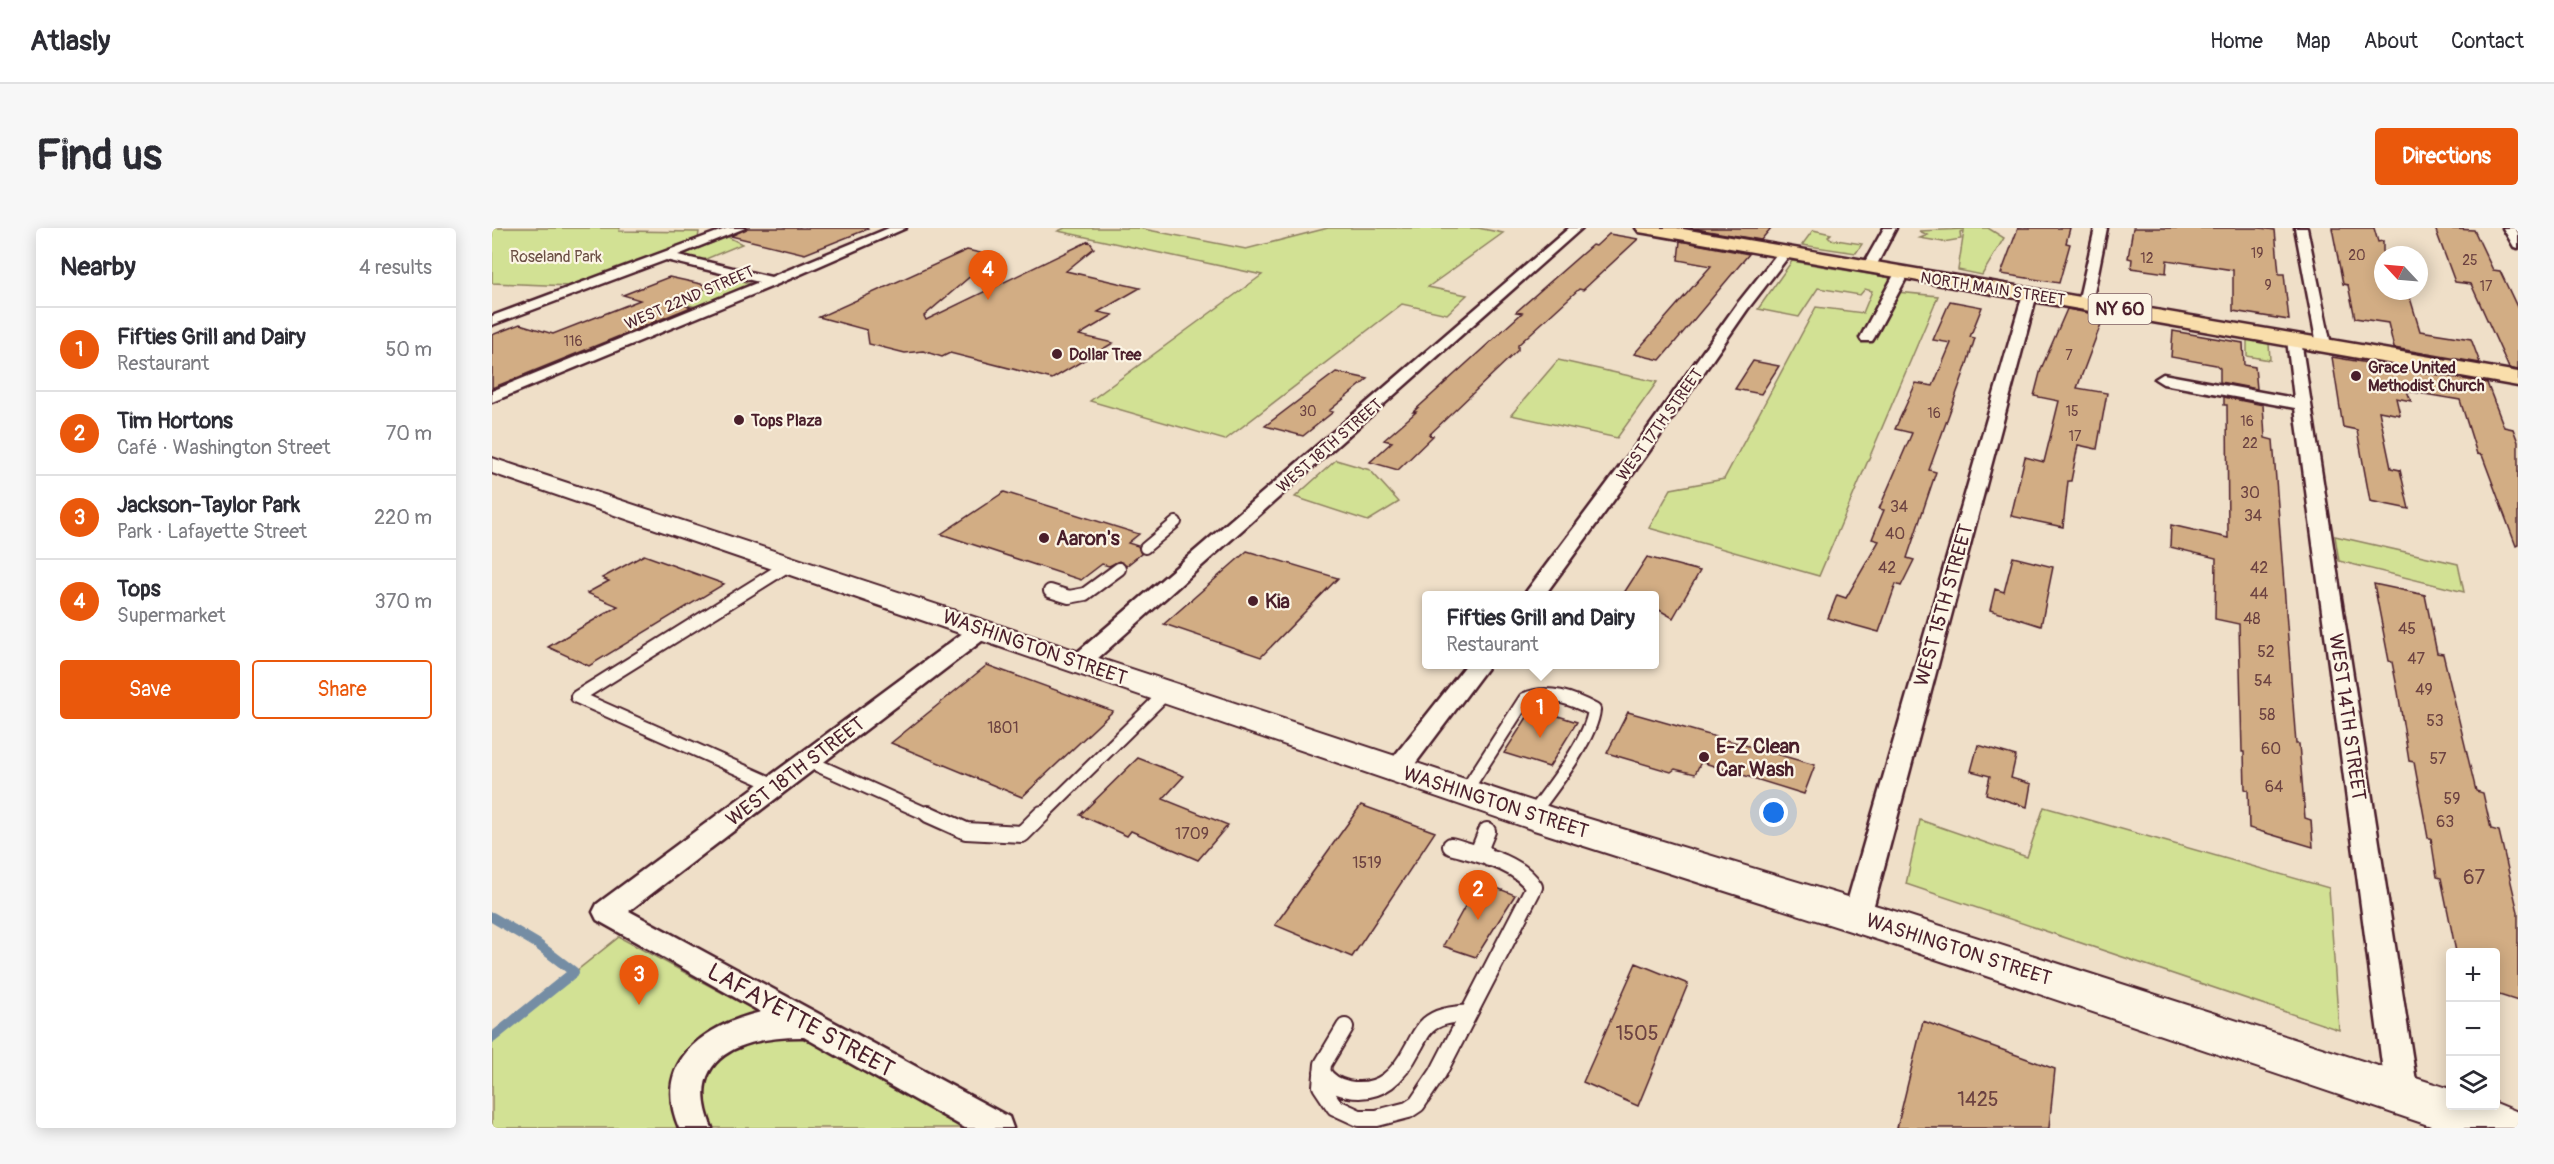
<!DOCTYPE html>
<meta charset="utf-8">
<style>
:root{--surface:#fff;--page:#f7f7f7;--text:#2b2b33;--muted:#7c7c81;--line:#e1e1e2;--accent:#ea580c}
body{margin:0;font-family:Pangolin,sans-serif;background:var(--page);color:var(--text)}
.controls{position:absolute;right:18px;bottom:18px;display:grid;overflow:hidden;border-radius:6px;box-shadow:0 3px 15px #0003}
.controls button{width:54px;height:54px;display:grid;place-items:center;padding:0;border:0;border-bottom:2px solid var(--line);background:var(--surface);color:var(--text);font:30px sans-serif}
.compass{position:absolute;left:1882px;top:18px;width:54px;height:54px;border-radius:50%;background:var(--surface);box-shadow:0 3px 15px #0003;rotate:296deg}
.you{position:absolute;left:1282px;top:585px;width:21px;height:21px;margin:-15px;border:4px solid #fff;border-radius:50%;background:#1a73e8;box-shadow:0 0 0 9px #1a73e833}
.badge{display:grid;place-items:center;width:39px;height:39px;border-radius:50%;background:var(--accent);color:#fff;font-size:20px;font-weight:700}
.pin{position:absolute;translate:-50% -50px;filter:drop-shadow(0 2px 3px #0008)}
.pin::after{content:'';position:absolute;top:32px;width:21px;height:18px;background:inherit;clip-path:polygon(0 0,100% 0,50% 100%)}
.popup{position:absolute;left:930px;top:363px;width:237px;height:78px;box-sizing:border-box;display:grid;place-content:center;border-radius:6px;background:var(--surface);filter:drop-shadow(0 2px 4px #0005);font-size:20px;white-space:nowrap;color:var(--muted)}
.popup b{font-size:22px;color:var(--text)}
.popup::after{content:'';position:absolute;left:50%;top:100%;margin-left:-12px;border:12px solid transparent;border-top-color:var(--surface)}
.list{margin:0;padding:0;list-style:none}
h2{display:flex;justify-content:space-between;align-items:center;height:78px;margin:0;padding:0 24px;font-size:26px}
h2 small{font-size:20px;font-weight:400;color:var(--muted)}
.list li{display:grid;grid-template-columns:39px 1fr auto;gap:18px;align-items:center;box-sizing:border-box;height:84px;padding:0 24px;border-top:2px solid var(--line)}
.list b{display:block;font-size:22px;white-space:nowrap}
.list p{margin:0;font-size:20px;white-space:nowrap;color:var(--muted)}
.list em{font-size:20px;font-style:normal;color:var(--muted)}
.actions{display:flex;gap:12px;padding:18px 24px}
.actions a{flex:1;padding:14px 0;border:2px solid var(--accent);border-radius:6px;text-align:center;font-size:21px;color:var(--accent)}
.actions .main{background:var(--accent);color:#fff}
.icon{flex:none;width:33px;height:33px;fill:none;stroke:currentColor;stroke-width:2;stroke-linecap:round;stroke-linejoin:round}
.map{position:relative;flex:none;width:2026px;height:900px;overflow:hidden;border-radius:6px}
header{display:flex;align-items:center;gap:36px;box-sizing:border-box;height:84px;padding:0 30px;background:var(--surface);border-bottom:2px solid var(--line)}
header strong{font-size:28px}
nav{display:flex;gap:33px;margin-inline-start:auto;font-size:21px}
.intro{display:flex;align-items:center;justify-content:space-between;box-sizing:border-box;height:144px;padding:0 36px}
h1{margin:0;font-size:42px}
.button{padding:15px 27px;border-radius:6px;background:var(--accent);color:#fff;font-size:21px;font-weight:700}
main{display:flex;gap:36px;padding:0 36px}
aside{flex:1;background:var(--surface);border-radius:6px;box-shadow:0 3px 15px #0003}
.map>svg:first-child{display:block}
.green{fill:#d2e194;stroke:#8e8060;stroke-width:1.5}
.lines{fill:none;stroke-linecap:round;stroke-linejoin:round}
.stream{stroke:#758da4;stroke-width:10}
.building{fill:#d2ad84;stroke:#4a1f2b;stroke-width:1.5}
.lane-far2-casing{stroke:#4a1f2b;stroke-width:14}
.lane-far1-casing{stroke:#4a1f2b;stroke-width:16}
.lane-casing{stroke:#4a1f2b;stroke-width:20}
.street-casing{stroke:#4a1f2b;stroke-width:5}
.secondary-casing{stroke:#4a1f2b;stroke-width:4}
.highway-casing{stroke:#4a1f2b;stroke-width:5}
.lane-far2{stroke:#fcf5e5;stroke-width:10}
.lane-far1{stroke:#fcf5e5;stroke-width:12}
.lane{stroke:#fcf5e5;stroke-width:16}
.street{fill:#fcf5e5;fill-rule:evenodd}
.secondary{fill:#fcf5e5;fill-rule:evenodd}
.highway{fill:#f9deab;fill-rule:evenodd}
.poi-dot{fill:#4a1f2b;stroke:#fcf5e5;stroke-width:2}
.labels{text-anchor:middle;stroke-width:4.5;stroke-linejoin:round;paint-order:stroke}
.far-number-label{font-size:14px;fill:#6c4241}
.far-park-label{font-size:16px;fill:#6c5045;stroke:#fcf5e5}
.far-street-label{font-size:16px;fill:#4a1f2b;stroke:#fcf5e5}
.far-poi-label{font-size:16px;font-weight:bold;fill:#4a1f2b;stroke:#fcf5e5;text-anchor:start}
.number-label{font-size:16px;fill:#6c4241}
.shield{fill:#fcf5e5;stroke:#7f5f63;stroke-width:1.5}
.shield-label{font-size:18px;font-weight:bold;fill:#4a1f2b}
.poi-label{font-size:20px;font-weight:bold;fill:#4a1f2b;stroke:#fcf5e5;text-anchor:start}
.street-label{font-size:20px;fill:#4a1f2b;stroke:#fcf5e5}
.near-number-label{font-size:20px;fill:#6c4241}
.near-street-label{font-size:24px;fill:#4a1f2b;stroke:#fcf5e5}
</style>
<header>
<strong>Atlasly</strong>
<nav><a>Home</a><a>Map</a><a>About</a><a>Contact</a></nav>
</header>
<div class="intro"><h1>Find us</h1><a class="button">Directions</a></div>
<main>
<aside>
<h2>Nearby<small>4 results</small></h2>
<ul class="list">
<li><span class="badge">1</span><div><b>Fifties Grill and Dairy</b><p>Restaurant</p></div><em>50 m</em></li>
<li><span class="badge">2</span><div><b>Tim Hortons</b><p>Café · Washington Street</p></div><em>70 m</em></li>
<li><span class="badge">3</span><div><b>Jackson-Taylor Park</b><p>Park · Lafayette Street</p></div><em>220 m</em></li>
<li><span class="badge">4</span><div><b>Tops</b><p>Supermarket</p></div><em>370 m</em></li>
</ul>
<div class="actions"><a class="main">Save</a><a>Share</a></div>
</aside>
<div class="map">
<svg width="2026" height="900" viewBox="0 0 2026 900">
<rect width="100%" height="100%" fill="#efdfc8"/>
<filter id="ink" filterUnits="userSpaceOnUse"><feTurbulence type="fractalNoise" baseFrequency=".0167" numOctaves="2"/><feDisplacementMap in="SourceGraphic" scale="12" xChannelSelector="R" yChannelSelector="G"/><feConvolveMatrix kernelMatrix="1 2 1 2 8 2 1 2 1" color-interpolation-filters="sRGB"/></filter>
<g filter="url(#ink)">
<path class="green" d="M0,0H128L127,3L207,4L206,11L79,58L0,55Z
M573,0H646L754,21L836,0H986L1011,5L936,59L975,67L955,86L910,76L733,212L598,173L770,47L566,3Z
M1460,0H1496L1512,10L1490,47L1466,42L1472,3L1468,4L1469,11L1451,14L1428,10L1436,7L1427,3L1473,1Z
M1321,2L1339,6L1336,9L1338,11L1370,16L1364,25L1310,17Z
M236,9L250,16L209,33L192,26Z
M1300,33L1399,50L1395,63L1446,68L1327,348L1157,300L1179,261L1232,251L1324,79L1371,85L1380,63L1373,61L1368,67L1326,60L1307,89L1266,81Z
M242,50L258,56L204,79L183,73Z
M1755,111L1777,115L1778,132L1755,128Z
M1066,132L1165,154L1125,210L1019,187Z
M844,232L878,242L907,274L876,293L803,269Z
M1843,308L1966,336L1972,364L1847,333Z
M1552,579L1837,660L1847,802L1414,656L1428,592L1535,629Z
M127,709L480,900H0V810Z"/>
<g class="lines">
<path class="stream" d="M0,689L44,715L82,744L0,810"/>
</g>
<path class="building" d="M255,0H375L376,1L313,26L239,8Z
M1198,0H1279L1269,12Z
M1526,0H1578L1574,15L1578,16L1567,55L1509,46Z
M1641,0H1768L1783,2L1787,46H1792L1797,92L1741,83V42L1675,32L1674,45L1639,40L1640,31L1636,30Z
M1840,0H1882L1886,14L1891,13V63H1916L1928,103L1979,111L1988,135L1902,120L1896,95L1863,90L1856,57L1851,56Z
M1943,0L1982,2L2001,42L2008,43L2026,81V142L2017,140L1979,56L1963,54Z
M1117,6L1146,11L1091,62L1087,61L1026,117V122L937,207L941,208L906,242L878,234L900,214L892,212L924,184H921L1030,85L1024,84L1100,17L1104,18Z
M597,13L602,20L574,43L648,60L606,84L621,87L587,107L621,115L560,151L458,125L450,129L431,123L413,125L377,116L375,102L327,89L475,22L502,28L432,88L434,92Z
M1188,13L1257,26L1168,132L1142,126L1219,38L1186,32Z
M177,49L218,58L179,73L199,79L0,160V107L28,96L61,106L148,72L131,67Z
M1458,73L1490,79L1478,109L1483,110L1474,139L1437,242L1444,244L1415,330L1422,332L1409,358L1404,356L1387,404L1336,390L1345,367L1354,370L1387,313L1380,311L1392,282L1387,281L1420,205L1403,201L1424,155L1441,158L1459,115L1441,112Z
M1575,81L1612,88L1585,160L1615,165L1605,221L1586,217L1579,253H1576L1571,299L1519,288L1533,229L1552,234L1567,173L1542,168L1549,141Z
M1681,103L1751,115L1752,137L1763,139L1765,161L1728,154V140L1724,137L1679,129Z
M1840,129L1995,155L2012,199L2021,201L2026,214V317L2024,318L1990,227L1985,226L1968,172L1915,163L1919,173L1904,170L1908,187L1887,183L1899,240L1908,242L1917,281L1878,273L1865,202L1851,199Z
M1261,133L1287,138L1269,166L1243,161Z
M844,144L876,151L837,183L841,184L811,208L773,198Z
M1732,169L1771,177L1773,210L1781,212L1804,516H1807L1813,590L1819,592L1821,619L1757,600L1756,562L1753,561L1752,524H1750L1747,396L1723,391L1724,330L1678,319L1679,297L1736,310L1735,177H1732Z
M512,264L647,306L636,315L646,318L649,326L634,338L627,333L617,338L610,336L589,352L449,306Z
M755,323L846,350L769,429L672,396Z
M152,327L232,356L97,438L56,419L126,378L95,365L117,353L110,350Z
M1155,329L1208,343L1181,390L1162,379V368H1130Z
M1521,329L1561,339L1549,398L1498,382L1503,361L1512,364Z
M1882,356L1933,367L1945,425L1951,426L1984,563L1991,565L1999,601L2007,603L2026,684V773L2004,766V724H1964L1949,650L1945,649L1939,610H1936L1922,534L1917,533L1906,464L1900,434L1897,433Z
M495,437L621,483L530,569L399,515Z
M1041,480L1085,494L1057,539L1012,525Z
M1136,484L1323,537L1312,566L1209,534L1203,546L1183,541L1179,544L1115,525Z
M1486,517L1524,528L1519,550L1539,556L1535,579L1494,566L1498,548L1479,543Z
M646,530L692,548L671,571L736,597L706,632L639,603L635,608L588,587Z
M869,577L943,604L860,729L783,697Z
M987,653L1023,667L984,729L951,718Z
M1144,735L1196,756L1146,878L1091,854Z
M1431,793L1563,841L1557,900H1405Z"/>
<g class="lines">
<g class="lane-far2-casing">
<path id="lane-far2" d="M653,320L684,294
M287,343L298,336
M625,343L627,341"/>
</g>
<g class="lane-far1-casing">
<path id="lane-far1" d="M558,363L577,369L593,366L627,341
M316,533L439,588
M283,557L85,469L290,341
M973,564L1033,471C1056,461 1081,471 1102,482C1099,512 1058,562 1040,587
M549,588L676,463"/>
</g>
<g class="lane-casing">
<path id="lane" d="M436,586L474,603L530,606L550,586
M995,603L988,620L997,630
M853,799L831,836L829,858L843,879L867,890H885L916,882L925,876L946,845L1042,659C1027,634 986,626 959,618
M830,844C836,854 845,859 856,861C889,867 907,847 921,820C926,812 929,803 936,797C947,787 963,787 976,785"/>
</g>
<g class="street-casing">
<path id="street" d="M236,0H253L186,27L279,49L397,0H414L286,56L0,174V163L267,54L174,32L0,97V88Z
M1077,0H1090L596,439L588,441L580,439L577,434L580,429Z
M1392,0H1404L1382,42H1372L1370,39Z
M1603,0H1615L1600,75L1593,79L1586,75Z
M1803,0H1815L1839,117L1837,120L1832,121L1825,117Z
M2011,0H2023L2026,5V20L2022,19Z
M1293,21L1299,25L1255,82L1156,225L1052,368H1031L1144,217L1245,76L1288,22Z
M1410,41L1417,45L1382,110L1380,113H1370L1368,110L1403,45Z
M1538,62L1545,66L1379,688L1375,696L1365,700L1355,696L1351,688L1531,66Z
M1802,108L1809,112L1926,866L1921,877L1910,881L1899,877L1894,866L1803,180L1671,156L1663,151L1671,146L1802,170L1795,112Z
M491,394L499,396L502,401L499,406L137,683L517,889L521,900H473L312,809C252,808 190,828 220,900H187C159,834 212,798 269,784L105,692L101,684L105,676L483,396Z
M975,436H998L914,548L905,551L896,548L893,542L896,536Z"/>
</g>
<g class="secondary-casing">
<path id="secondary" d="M0,230L1061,580L1399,682L1958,861V878H2004V875L2026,884V900H1945L1399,716L1042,602L0,245Z"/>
</g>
<g class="highway-casing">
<path id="highway" d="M1144,0H1185L2026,144V158L1153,5L1147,4Z"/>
</g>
<use href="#lane-far2" class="lane-far2"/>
<use href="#lane-far1" class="lane-far1"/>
<use href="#lane" class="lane"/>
<use href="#street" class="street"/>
<use href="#secondary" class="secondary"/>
<use href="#highway" class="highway"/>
</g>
</g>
<g class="poi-dot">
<circle cx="565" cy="126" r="6"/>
<circle cx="1864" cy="148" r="6"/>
<circle cx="247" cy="192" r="6"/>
<circle cx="552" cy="310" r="6"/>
<circle cx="761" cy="373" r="6"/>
<circle cx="1212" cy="529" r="6"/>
</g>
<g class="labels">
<g class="far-number-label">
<text x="1765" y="30">19</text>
<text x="1865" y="32">20</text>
<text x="1655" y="35">12</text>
<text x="1978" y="37">25</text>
<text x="1776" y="62">9</text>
<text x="1994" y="63">17</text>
<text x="81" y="118">116</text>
<text x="1577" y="132">7</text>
<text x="816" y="188">30</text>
<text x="1580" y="188">15</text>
<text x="1442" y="190">16</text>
<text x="1755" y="198">16</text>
<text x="1583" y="213">17</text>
<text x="1758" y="220">22</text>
</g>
<g class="far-park-label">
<text x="64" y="34">Roseland Park</text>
</g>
<g class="far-street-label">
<text transform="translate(1501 60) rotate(9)" y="6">NORTH MAIN STREET</text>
<text transform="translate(197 69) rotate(-23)" y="6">WEST 22ND STREET</text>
<text transform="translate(1167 196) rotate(-54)" y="6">WEST 17TH STREET</text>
<text transform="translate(837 217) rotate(-41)" y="6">WEST 18TH STREET</text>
</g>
<g class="far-poi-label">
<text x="577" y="132">Dollar Tree</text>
<text x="1876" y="145">Grace United<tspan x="1876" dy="18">Methodist Church</tspan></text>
<text x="259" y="198">Tops Plaza</text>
</g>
<g class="number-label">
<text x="1758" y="270">30</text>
<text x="1407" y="284">34</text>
<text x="1761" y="293">34</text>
<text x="1403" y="311">40</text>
<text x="1395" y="345">42</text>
<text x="1767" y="345">42</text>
<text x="1767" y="371">44</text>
<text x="1760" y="396">48</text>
<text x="1915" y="406">45</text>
<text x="1774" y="429">52</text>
<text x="1924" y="436">47</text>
<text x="1771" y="458">54</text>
<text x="1932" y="467">49</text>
<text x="1775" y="492">58</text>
<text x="1943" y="498">53</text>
<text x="511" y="505">1801</text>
<text x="1779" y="526">60</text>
<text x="1946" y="536">57</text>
<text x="1782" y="564">64</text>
<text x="1960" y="576">59</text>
<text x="1953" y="599">63</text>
<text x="700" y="611">1709</text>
<text x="875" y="640">1519</text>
</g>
<rect class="shield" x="1596.5" y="66" width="63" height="30" rx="4.5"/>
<g class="shield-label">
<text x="1628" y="87">NY 60</text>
</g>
<g class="poi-label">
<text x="564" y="317">Aaron's</text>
<text x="773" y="380">Kia</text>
<text x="1224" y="525">E-Z Clean<tspan x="1224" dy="23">Car Wash</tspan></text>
</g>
<g class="street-label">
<text transform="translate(1451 377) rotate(-74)" y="7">WEST 15TH STREET</text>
<text transform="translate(543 419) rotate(19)" y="7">WASHINGTON STREET</text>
<text transform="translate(1856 489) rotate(82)" y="7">WEST 14TH STREET</text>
<text transform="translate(303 543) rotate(-37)" y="7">WEST 18TH STREET</text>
<text transform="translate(1004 574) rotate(18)" y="7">WASHINGTON STREET</text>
<text transform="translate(1467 721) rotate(18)" y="7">WASHINGTON STREET</text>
</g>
<g class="near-number-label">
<text x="1982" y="656">67</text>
<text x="1145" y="812">1505</text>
<text x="1486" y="878">1425</text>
</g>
<g class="near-street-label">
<text transform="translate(309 792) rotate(29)" y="8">LAFAYETTE STREET</text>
</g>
</g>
</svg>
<div class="controls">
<button>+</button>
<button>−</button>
<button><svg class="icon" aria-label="layers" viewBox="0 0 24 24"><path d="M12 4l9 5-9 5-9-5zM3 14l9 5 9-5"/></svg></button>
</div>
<svg class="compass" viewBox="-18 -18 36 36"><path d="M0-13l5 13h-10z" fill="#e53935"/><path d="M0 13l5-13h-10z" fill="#7c7c81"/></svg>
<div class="you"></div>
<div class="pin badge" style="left:1048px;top:510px">1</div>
<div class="popup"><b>Fifties Grill and Dairy</b>Restaurant</div>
<div class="pin badge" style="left:986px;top:692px">2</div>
<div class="pin badge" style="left:147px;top:777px">3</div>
<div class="pin badge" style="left:496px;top:72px">4</div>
</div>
</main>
